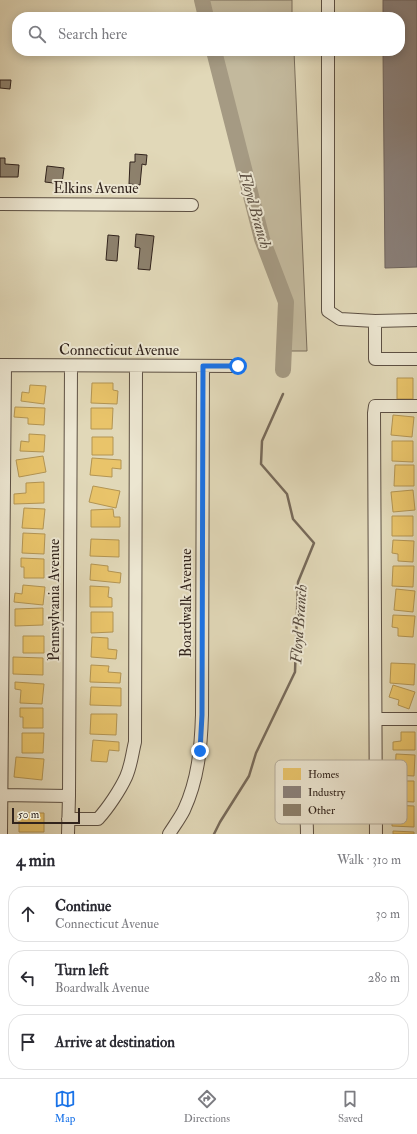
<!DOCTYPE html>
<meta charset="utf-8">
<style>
:root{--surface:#fff;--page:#f2f2f3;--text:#2b2b33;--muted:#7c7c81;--line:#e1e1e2;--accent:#1a73e8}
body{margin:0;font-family:"IM FELL Double Pica",serif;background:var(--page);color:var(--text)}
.scale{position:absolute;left:12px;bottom:10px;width:68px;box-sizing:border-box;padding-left:4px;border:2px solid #31231c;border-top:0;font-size:11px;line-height:14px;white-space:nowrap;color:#31231c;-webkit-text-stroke:3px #ece6d1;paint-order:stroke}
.stop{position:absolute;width:12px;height:12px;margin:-9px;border:3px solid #1a73e8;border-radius:50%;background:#fff}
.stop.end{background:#1a73e8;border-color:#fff;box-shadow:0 1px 4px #0008}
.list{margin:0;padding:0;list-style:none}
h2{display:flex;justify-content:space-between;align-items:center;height:52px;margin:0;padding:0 16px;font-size:17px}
h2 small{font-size:13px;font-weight:400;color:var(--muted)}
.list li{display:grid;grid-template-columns:26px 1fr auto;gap:12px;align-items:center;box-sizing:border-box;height:56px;margin:0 8px 8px;padding:0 8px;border:1px solid var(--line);border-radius:16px}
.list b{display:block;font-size:15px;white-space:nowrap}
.list p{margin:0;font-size:13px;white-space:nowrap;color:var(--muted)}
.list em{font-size:13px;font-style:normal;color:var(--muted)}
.icon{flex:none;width:22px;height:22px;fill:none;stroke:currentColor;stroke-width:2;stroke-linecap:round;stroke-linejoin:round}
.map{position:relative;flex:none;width:417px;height:834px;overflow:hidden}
.search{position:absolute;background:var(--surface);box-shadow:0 2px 10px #0003;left:12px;right:12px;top:12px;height:44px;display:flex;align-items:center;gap:10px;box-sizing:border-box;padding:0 14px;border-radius:16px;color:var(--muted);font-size:15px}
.sheet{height:244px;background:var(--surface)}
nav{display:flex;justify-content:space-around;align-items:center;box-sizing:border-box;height:56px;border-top:1px solid var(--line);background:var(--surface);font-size:11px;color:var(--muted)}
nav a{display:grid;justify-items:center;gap:2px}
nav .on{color:var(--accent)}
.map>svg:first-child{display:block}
.green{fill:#c3b99d;stroke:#7a6e5c}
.homes{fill:#e9c46a;stroke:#b29453}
.industry{fill:#8a817c;stroke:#6f655f}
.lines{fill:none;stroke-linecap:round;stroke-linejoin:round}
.stream{stroke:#776a5a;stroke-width:2.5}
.river{stroke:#a59a83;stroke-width:16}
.building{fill:#8d816d;stroke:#31231c}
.minor-casing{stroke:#5d5043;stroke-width:14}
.minor{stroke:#ece6d1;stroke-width:12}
.route{stroke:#1a73e8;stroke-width:5}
.labels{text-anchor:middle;stroke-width:4;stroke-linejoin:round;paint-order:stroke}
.street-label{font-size:15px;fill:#31231c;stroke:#ece6d1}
.water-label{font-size:16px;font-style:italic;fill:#5a4d40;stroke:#ece6d1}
.key{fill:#ece6d1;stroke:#b4ac9b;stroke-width:1}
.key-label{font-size:11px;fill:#31231c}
</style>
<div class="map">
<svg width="417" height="834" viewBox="0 0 417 834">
<rect width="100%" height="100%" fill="#e1d8b8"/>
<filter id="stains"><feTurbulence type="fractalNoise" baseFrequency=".005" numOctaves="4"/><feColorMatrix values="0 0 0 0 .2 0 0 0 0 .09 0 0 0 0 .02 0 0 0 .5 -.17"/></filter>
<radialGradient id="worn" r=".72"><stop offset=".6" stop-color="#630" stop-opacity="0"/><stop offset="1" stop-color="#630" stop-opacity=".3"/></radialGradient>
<path class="green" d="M203,0H292V17H206Z
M216,51H294L307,351H282L278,295L269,263L258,234L249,189Z"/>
<path class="homes" d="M397,378H413V399H397Z
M92,383H113V390L118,391L117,404L91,403Z
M30,385L46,386L44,404L21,401L22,392L29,393Z
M15,407L45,408L44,425L28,424V418L14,417Z
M91,408H113L112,429H91Z
M393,415L414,417L412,437L391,435Z
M29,434L45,435L44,452L20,451L21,441L29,442Z
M92,437H113V455H92Z
M392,441H413V462L392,461Z
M43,456L46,472L19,477L16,460Z
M92,458L121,460V469L112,468V477L90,475Z
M395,465H414V486H394Z
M44,482V503L14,504V494L26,493V483Z
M93,486L120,491L116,508L89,502Z
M413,490L415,510L393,512L391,492Z
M24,508L45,509L43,529L22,528Z
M113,509L114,517H120V527H91V510Z
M392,516H413V536H392Z
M23,533L45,534L44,554L22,553Z
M91,539L119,540V557L90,556Z
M393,540L414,541L413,562L398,561V554L392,553Z
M21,558L44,559V578H24V567H21Z
M91,564L108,566V571L121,573L120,583L90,580Z
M393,566H414L413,587L392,586Z
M23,585L45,587L43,605L14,602L15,593L22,594Z
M90,586L109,587L108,597L112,598V607H90Z
M396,589L415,591L413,612L394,610Z
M43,608V625L15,626V609Z
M91,612H113V632L91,633Z
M393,615L415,616L413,637L398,636V628L392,627Z
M23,636H44V653H23Z
M92,637L108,638V649L117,650L116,659L91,657Z
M13,657L43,658V675L13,674Z
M391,663L415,664L414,685L390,683Z
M91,665L109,666L108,672L121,673L120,683L90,682Z
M15,682L44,684L42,704L20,703L21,690L15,689Z
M393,685L415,692L409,709L398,705L399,700L389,697Z
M91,687L121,688V706L90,705Z
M20,708H43V728H23V717H20Z
M91,714H117L116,735L90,734Z
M401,732H415V750H393V742L401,741Z
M22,733H44L43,753H22Z
M93,740L119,742V751L109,750L107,762L91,761Z
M396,754L415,755L414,776L395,775Z
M16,757L44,759L42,780L14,777Z
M393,781H414V802L393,801Z
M389,805L414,806V827L392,826V815H389Z
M19,813H44V832H19Z
M393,831L414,832V834H393Z"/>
<path class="industry" d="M383,0H417V267L385,268L383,51H400V17H383Z"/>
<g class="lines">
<path class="stream" d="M214,834L220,822L249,776L256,753L295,672L298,582L314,543L293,519L287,494L261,464L262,441L283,394"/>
<path class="river" d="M202,0L206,17
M214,51L262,239L286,302L283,370"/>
</g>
<path class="building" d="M0,80H11L10,89L0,88Z
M135,154L147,155L146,165L142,164L140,185L129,184L130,162H135Z
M0,158H5V164L19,165L18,177H0Z
M47,166L64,168L62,184L45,182Z
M136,234L154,236L150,270L138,269L140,248L135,247Z
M108,235L119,236L117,261L106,260Z"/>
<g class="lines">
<g class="minor-casing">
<path id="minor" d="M328,0V17
M328,51V311L340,319L375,321V359H417
M0,204L192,205
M375,321L417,320
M0,365L238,366
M376,719H417
M0,795L69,796
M300,806C307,815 307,823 307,834
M68,819H98C108,808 120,790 126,777C131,766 132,754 135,742L136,366
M1,834L5,365
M68,834L69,796L71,366
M169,834C174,826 180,818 184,810C198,780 201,748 202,715L203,366
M376,834L374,413L375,406H417"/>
</g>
<use href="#minor" class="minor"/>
</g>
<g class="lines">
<path class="route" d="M200,751L202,715L203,366H238"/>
</g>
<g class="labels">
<g class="street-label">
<text x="96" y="193">Elkins Avenue</text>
<text x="119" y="355">Connecticut Avenue</text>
<text transform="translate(54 600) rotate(-90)" y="5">Pennsylvania Avenue</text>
<text transform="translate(186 603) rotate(-90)" y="5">Boardwalk Avenue</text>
</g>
<g class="water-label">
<text transform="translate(256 210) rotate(74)" y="6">Floyd Branch</text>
<text transform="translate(298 624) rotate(-86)" y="6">Floyd Branch</text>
</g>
</g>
<rect x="275" y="760" width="132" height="64" rx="6" class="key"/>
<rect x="283" y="768" width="18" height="12" fill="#e9c46a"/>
<rect x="283" y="786" width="18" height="12" fill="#8a817c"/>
<rect x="283" y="804" width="18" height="12" fill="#8d816d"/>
<g class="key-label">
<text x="308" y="778">Homes</text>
<text x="308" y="796">Industry</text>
<text x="308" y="814">Other</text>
</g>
<rect width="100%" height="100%" filter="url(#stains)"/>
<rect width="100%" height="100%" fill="url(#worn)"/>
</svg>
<div class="scale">50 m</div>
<div class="stop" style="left:238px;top:366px"></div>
<div class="stop end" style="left:200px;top:751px"></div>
<div class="search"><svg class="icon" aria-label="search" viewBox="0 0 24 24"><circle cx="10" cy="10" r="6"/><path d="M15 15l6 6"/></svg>Search here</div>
</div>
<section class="sheet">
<h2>4 min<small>Walk · 310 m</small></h2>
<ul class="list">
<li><svg class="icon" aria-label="ahead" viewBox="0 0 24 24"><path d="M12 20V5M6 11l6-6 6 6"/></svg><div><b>Continue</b><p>Connecticut Avenue</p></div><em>30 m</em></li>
<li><svg class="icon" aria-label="left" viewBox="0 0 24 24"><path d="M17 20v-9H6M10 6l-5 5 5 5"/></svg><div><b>Turn left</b><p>Boardwalk Avenue</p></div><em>280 m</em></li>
<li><svg class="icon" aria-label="arrive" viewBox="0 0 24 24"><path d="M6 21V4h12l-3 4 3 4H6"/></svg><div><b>Arrive at destination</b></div></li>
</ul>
</section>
<nav>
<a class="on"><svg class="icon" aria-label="map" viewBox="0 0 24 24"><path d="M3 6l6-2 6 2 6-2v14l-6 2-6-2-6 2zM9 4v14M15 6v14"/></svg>Map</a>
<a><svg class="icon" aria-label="directions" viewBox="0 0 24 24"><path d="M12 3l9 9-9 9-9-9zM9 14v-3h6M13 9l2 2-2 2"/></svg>Directions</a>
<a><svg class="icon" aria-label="saved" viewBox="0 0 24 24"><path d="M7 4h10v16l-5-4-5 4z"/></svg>Saved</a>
</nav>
